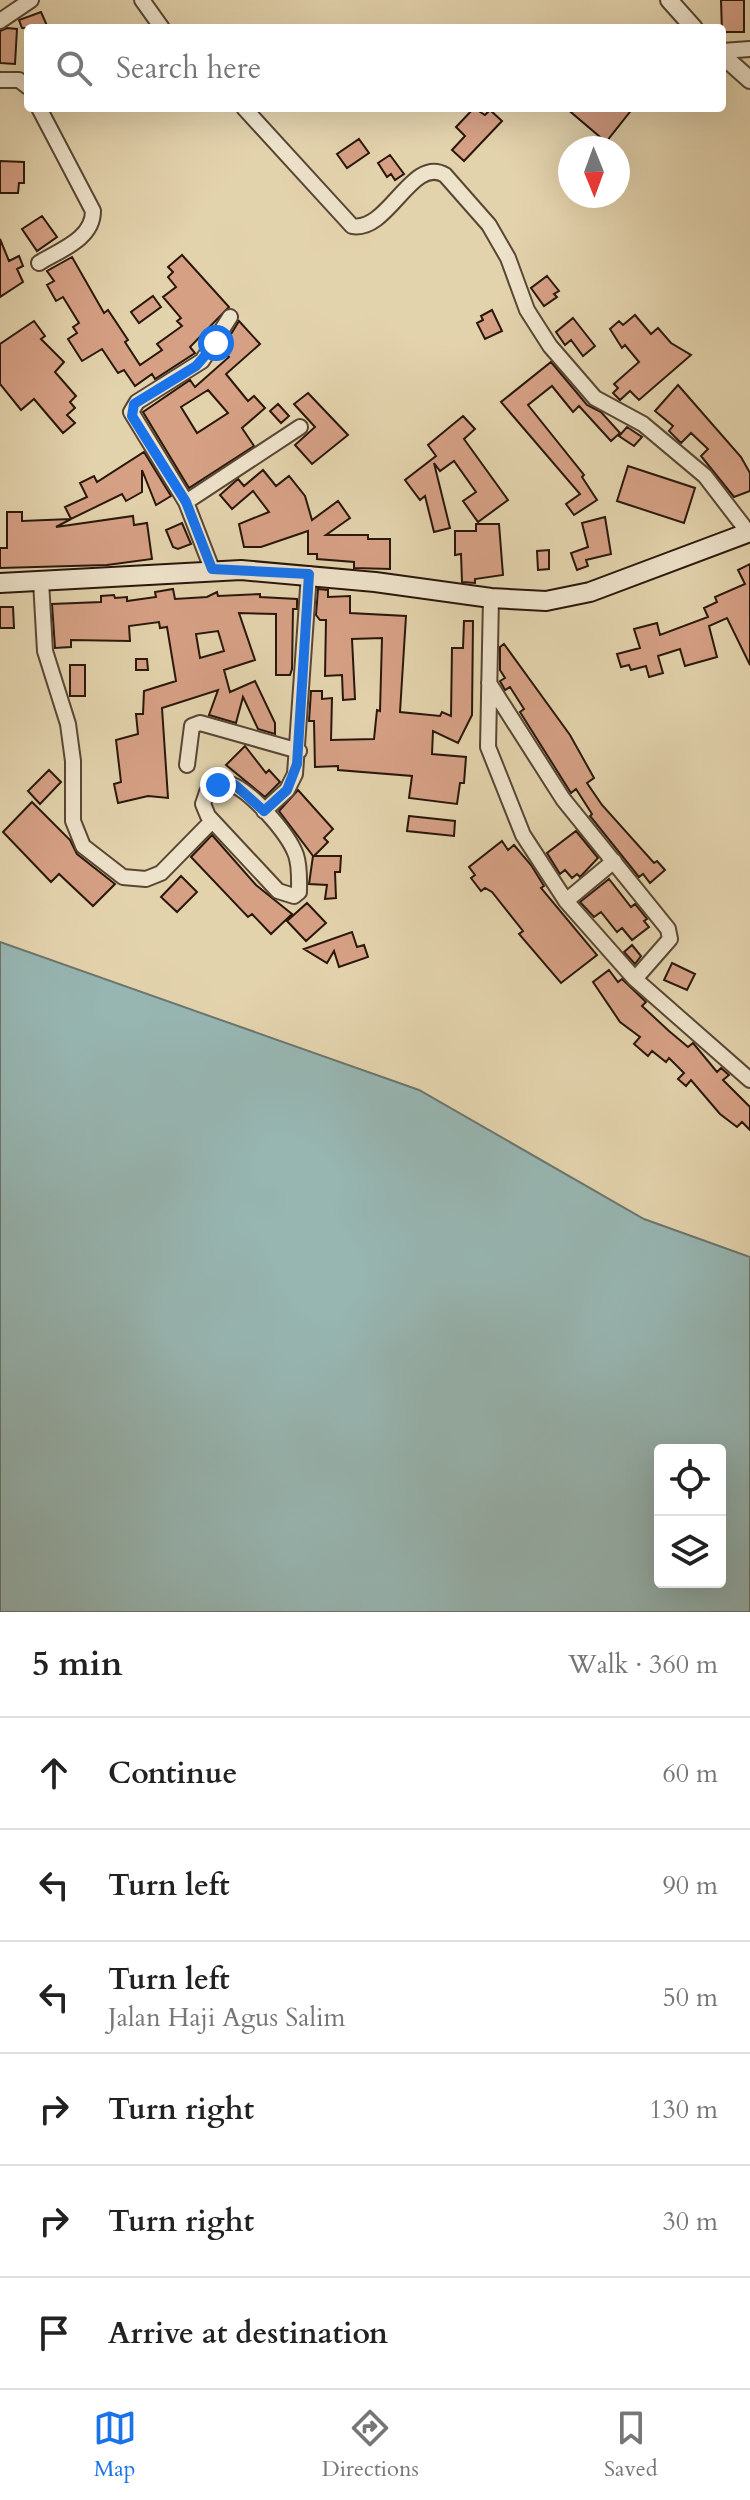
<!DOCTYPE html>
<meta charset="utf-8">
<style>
:root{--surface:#fff;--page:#f6f6f6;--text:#222;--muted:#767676;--line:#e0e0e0;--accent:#1a73e8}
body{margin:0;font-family:Cardo,serif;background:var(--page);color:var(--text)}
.controls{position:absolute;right:24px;bottom:24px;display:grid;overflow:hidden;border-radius:8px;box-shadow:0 8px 32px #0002}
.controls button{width:72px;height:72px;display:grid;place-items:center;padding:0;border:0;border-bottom:2px solid var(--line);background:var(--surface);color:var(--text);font:40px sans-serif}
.compass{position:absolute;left:558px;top:136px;width:72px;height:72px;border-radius:50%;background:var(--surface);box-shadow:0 8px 32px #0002;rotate:179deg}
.stop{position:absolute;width:24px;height:24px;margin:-18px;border:6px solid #1a73e8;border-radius:50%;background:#fff}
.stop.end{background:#1a73e8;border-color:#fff;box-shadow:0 2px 8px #0008}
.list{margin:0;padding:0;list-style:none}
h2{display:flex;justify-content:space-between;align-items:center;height:104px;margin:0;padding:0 32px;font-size:34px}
h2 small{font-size:26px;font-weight:400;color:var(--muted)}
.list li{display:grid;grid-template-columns:52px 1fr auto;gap:24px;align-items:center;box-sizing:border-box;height:112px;padding:0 32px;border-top:2px solid var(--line)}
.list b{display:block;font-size:30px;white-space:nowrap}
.list p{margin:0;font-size:26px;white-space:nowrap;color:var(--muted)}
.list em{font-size:26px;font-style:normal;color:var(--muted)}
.icon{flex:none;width:44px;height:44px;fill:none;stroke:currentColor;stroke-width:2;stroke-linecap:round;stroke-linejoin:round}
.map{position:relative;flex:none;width:750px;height:1612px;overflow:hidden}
.search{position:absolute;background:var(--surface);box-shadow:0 8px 32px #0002;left:24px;right:24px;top:24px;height:88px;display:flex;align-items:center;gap:20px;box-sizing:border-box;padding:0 28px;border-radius:8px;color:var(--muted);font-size:30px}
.sheet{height:776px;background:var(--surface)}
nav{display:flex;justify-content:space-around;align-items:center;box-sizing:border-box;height:112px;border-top:2px solid var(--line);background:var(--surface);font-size:22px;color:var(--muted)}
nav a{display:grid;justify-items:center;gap:4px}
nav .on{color:var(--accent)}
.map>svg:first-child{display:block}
.water{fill:#97b6b2;stroke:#6b766f;stroke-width:2;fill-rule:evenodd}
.building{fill:#d6a085;stroke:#2a170a;stroke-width:2;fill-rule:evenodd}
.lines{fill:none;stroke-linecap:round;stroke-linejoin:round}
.minor-casing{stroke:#584633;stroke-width:18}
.tertiary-casing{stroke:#584633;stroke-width:20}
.secondary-casing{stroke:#2a170a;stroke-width:22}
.minor{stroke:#ede2ca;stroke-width:14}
.tertiary{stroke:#ede2ca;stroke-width:16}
.secondary{stroke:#ede2ca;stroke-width:18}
.route{stroke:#1a73e8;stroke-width:10}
</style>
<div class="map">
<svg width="750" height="1612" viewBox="0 0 750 1612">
<rect width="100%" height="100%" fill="#e3d3ad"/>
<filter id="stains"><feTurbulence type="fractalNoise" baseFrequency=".0025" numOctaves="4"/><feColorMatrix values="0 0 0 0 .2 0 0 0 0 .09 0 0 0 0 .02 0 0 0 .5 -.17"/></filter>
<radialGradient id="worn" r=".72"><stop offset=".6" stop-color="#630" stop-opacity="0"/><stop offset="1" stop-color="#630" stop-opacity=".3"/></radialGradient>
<path class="water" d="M0,942L419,1090L644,1219L750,1257V1612H0ZM660,1450H720V1582H660Z"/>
<path class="building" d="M721,0H744V32H722Z
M41,12L48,28H22L19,20Z
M7,28L17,29L15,64L0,63V31Z
M474,108L485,115L490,110L502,121L464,161L452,150L465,136L456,127Z
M566,108H633L606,142Z
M359,139L369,153L347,168L337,154Z
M390,155L404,174L395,180L391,174L387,177L378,163Z
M0,161L24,162V183H19L18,193H0Z
M42,216L57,237L37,251L22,229Z
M0,239L9,261L19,256L23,266L17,269L23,282L0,297Z
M182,255L229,307L190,347L195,353L155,379L152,374L135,386L124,370L118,373L102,349L82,361L68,339L77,333L73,327L79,323L63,297L56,301L47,285L54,281L47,271L72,257L104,313L108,310L128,340L125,342L140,365L162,350L157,344L182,326L177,321L181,318L163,297L176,287L168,277L173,272L168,267Z
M547,276L559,291L554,294L557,297L544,306L531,288Z
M153,296L161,307L139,323L131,312Z
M492,310L502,331L485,339L477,323L483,320L481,316Z
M635,315L651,334L658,328L671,343L691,355L639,400L630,391L620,400L613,393L618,388L614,384L639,362L625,345L622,348L610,329L619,321L623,325Z
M573,318L595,346L583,356L571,340L565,345L556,332Z
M34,321L45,336L41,339L64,362L55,372L76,396L70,402L75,408L67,415L75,423L63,433L34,399L21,410L0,384V344Z
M239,321L260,344L226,374L248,401L254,396L265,408L242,428L254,446L189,488L143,412L190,380L195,387L229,357L222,349ZM208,390L228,413L197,433L181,407Z
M551,362L587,405L601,412L620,433L611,441L579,406L573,412L552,386L528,405L584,475L582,477L597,500L574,515L566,504L580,494L501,402Z
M678,385L741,457L750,473V491L734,497L701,456L708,449L691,433L681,443L669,431L673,426L655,411Z
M308,393L348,435L312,464L295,445L315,427L294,404Z
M278,404L289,416L281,423L270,411Z
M463,416L475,429L464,439L508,500L478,522L463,501L476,492L454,461L440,471L434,463L450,528L434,532L425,496L420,500L405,480L436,456L428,445Z
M627,427L642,437L634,446L619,436Z
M144,452L171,496L156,505L142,470V492L126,501L122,494L71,519L65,507L87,497L80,483L94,476L97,482Z
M628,466L695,488L684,523L617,501Z
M263,470L276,486L289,476L305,496L312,520L338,501L350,518L326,535H368V539H390V569L354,568V562L317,559V554H308V531L261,547H244L239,524L269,512L253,491L232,509L220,495L238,479L244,486Z
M7,512H22V521L71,519L56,527L133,516L134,525L147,523L152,559L107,565L0,568V548H7Z
M605,517L611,554L586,560L588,566L577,570L571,553L588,547L582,523Z
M182,523L191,544L178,549L173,547L166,530Z
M476,524H499L503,575L475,579V583L462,582L461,554L455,555V531H476Z
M549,550V569L538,570L537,551Z
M750,564V665L727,618L709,626L717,657L685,666L680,649L658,656L663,673L649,677L646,666L631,670L629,665L621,667L617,654L640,648L634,629L657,623L660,635L708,617L704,608L717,602L715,597L745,584L738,570Z
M173,589L175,599L207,597L217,592L218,596L260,594V597L297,599V609H293L292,669L290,675H276V614L239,613L255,660L224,670L230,692L255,681L275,723V734L258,729L243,697L236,723L209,715L218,690L162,708L168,798L148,796L118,803L114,784L121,782L116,740L138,734L136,714H143L144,691L176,681L167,627L160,628L159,622L129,626L130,641L71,640V647L55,648L52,604L101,602V596L114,595L115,598L127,597V601L156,597L155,592ZM218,631L224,651L200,658L196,634Z
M318,589L328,590V597L350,596V613L406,616L400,712L440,716L442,712L451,716L452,648H463L464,621H473L472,715L458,743L433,731L432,754L466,757L464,783H460L457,804L409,798L412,776L338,770V766L315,767L314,721H309L311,691H322V699L332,698L331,740L374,739L377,710L380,711L382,638L352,639L355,699L343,700L342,675L325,676L326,620H320L316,615Z
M0,607H13L14,628H0Z
M504,644L570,735L594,778L587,783L602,805L654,863L657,861L665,870L650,883L643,874L639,877L590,816L592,814L576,789L571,793L520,712L524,709L510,687L505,690L500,681L505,678L500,670V647Z
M136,659H147L148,670H136Z
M70,665H85V696H70Z
M245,746L266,773L269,770L280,782L265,797L226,765Z
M49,770L61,782L40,804L28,791Z
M298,790L333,829L324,838L328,842L314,856H341L340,872H335L336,898L325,899L327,885L309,884L313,856L279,811Z
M32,802L70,840L77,854L115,884L93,906L59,874L51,882L3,832Z
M409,816L455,821L454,836L407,831Z
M576,831L598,858L580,877L577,874L572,878L565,870L560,874L547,853Z
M212,835L256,885L292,914L271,934L252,914L248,917L191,857Z
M502,841L508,850L514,845L531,865L544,886L541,888L597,955L561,983L519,934L523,931L492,892L485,888L481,891L471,878L475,875L469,867Z
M181,876L197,892L177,912L161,897Z
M609,879L631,907L635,904L647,919L644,921L649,927L632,940L622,928L617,932L601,912L594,917L580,902Z
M307,903L326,923L306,941L287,921Z
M352,932L357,947L364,945L368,957L339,967L334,951L327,963L304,949Z
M632,945L641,956L635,964L624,952Z
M672,963L695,974L687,990L664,980Z
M609,970L618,982L622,979L646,1002L642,1006L669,1031L688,1047L693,1043L717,1072L721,1068L729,1075L723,1080L750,1107V1130L742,1122L737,1127L720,1114L691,1080L686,1086L678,1079L684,1073L669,1058L666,1062L652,1051L648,1056L634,1044L640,1037L620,1022L593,982Z"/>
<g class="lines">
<g class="minor-casing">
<path id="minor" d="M142,0L162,28
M0,21L31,0
M722,51L750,49
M0,80H19L28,87
M39,108L93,211C93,239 60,250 39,263
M244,108L352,226C388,233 412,155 445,175L489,225L508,258L527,310L550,346L595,398L643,424L705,476L748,532
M186,502L300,427
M212,569L186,502L131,412L137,402L202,361L230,317
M41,581L45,651L68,724L73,761V821L83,846L123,877L146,879L161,873L212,821
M491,598L488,747L523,835L566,901L635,979L750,1080
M489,683L563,799L668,929L670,939L635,979
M187,765L192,726L200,723L299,751
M227,783C249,788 288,833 296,855C300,867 299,879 299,892L294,896L278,891L208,816L203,804L207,792Z
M264,811L287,790L295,774L309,574
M566,901L614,861"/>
</g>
<g class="tertiary-casing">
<path id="tertiary" d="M669,0L694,28
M722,55L750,80"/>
</g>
<g class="secondary-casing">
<path id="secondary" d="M0,583L241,570L375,582L491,598L546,601L590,592L750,532"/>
</g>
<use href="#minor" class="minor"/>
<use href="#tertiary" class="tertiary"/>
<use href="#secondary" class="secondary"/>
</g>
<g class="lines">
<path class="route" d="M216,343L196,366L134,404L132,416L186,502L212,569L309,574L297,764L287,790L264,811L235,785H218"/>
</g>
<rect width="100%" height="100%" filter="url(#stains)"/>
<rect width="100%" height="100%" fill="url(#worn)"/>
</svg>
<div class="controls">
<button><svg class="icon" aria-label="locate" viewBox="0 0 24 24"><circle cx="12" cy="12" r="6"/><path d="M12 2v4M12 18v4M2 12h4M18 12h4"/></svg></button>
<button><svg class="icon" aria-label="layers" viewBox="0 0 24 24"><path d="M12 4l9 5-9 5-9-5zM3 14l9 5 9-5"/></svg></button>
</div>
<svg class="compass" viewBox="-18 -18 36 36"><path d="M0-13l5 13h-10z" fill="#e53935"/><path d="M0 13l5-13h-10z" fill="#767676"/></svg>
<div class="stop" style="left:216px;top:343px"></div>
<div class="stop end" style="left:218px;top:785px"></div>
<div class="search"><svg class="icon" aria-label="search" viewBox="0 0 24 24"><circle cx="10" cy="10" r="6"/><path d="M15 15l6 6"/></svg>Search here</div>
</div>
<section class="sheet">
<h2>5 min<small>Walk · 360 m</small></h2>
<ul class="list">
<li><svg class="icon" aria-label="ahead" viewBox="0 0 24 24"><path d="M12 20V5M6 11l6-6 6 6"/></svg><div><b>Continue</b></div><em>60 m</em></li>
<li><svg class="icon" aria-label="left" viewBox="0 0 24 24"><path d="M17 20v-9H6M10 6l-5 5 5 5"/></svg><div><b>Turn left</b></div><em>90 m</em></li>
<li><svg class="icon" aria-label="left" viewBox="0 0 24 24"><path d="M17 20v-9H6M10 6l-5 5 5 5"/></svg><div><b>Turn left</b><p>Jalan Haji Agus Salim</p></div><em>50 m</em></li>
<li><svg class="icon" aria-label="right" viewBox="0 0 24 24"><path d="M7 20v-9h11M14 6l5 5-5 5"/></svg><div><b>Turn right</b></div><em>130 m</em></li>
<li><svg class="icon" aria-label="right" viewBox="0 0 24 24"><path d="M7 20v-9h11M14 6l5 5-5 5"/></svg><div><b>Turn right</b></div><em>30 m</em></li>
<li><svg class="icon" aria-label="arrive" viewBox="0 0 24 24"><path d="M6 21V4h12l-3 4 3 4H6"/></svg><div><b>Arrive at destination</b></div></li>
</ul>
</section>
<nav>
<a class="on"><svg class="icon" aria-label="map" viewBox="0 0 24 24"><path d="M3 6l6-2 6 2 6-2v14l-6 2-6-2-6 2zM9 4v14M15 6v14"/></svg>Map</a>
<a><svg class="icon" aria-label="directions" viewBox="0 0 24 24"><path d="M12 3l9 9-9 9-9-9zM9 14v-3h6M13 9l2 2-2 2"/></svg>Directions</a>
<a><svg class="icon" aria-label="saved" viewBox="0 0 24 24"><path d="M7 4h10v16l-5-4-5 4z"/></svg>Saved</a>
</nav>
